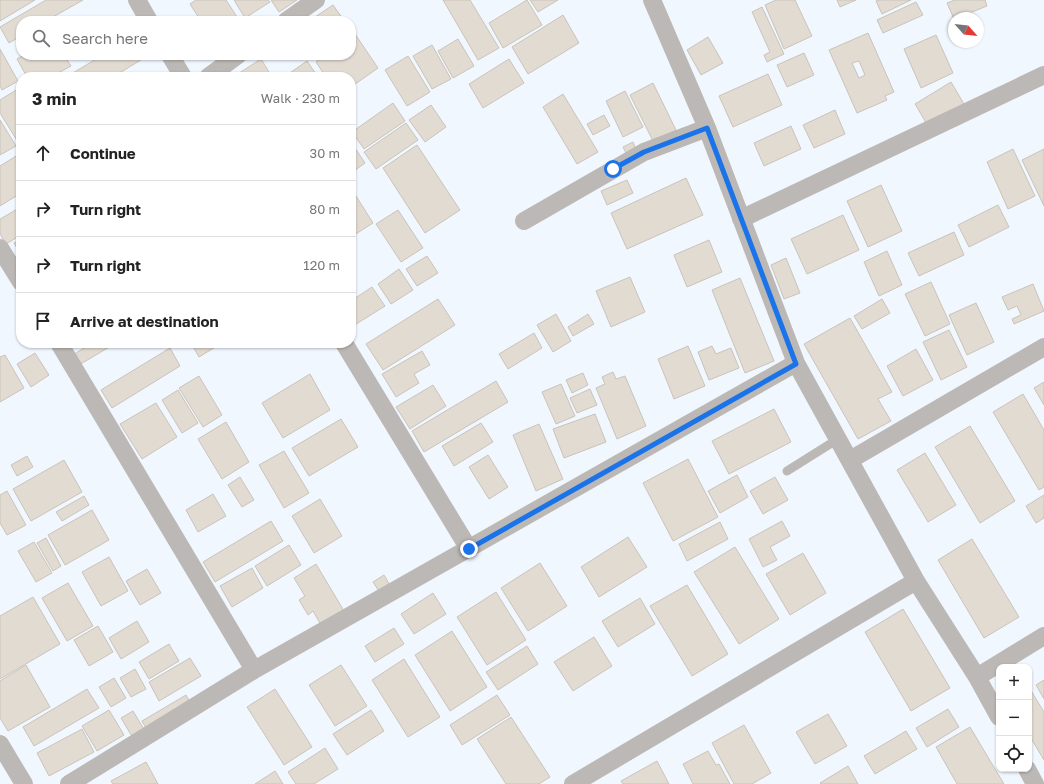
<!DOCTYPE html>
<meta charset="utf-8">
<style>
:root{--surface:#fff;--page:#f2f2f2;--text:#222;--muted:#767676;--line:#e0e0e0}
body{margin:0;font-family:"Golos Text",sans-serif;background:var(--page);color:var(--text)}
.controls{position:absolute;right:12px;bottom:12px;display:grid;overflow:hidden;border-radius:8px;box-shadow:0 1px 3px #0004}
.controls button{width:36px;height:36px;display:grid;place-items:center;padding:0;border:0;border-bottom:1px solid var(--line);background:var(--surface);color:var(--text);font:20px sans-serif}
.compass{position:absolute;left:948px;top:12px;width:36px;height:36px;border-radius:50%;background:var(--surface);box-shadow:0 1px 3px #0004;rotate:117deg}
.stop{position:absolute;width:12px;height:12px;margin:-9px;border:3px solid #1a73e8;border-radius:50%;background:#fff}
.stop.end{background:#1a73e8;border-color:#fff;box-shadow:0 1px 4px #0008}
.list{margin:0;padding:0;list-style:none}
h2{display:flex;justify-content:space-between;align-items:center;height:52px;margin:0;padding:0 16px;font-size:17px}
h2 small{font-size:13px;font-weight:400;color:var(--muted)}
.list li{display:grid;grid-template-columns:26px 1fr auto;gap:12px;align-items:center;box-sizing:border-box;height:56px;padding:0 16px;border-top:1px solid var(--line)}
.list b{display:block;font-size:15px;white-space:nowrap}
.list em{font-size:13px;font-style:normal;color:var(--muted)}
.icon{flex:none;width:22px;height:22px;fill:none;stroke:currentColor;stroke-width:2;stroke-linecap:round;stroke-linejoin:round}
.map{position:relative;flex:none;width:1044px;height:784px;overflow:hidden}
.search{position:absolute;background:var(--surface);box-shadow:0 1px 3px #0004;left:16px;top:16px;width:340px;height:44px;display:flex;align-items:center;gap:10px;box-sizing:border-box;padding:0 14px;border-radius:16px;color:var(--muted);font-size:15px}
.panel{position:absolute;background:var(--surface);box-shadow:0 1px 3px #0004;left:16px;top:72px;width:340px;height:276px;border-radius:16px}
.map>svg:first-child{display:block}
.building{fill:#e2dbd1;stroke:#cac3ba;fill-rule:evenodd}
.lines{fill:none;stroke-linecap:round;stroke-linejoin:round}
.service{stroke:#bcb8b5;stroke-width:9}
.minor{stroke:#bcb8b5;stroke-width:18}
.route{stroke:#1a73e8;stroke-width:5}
</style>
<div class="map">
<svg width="1044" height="784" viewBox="0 0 1044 784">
<rect width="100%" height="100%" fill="#f1f7ff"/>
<path class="building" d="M0,0H35L0,21Z
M46,0H83L46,21H21V36L9,43L0,27Z
M196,0H226L239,20L201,21L190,4Z
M234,0H268L270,2L245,18Z
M271,0H297L279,12Z
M443,0H470L499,48L478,60Z
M527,0L542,25L503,48L489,23Z
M530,0H558L538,12Z
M776,0H795L812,36L784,49L765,5Z
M837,0H856L840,7Z
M879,0H911L882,14L876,1Z
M955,0H985L987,6L957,18H954V19L947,3Z
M916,2L923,15L883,33L877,20Z
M333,5L343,19L340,21H313L312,19Z
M762,7L784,54L767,62L764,55L770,52L752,12Z
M563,15L579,43L528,74L512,47Z
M868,33L894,92L885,96L887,100L857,113L829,50ZM859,61L865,75L859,78L852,63Z
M355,34L378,68L351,87V77H326L316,62L325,55H351V37Z
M936,35L953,73L921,88L904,49Z
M708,37L723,63L701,75L687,50Z
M458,39L474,66L453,78L438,51Z
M432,45L451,79L432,89L413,56Z
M0,49L18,81L2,90L0,86Z
M804,53L814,75L787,87L777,65Z
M24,55H64L71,66L51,77H27L17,59Z
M103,55H142L144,58L113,77H66Z
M408,56L430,92L407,106L385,70Z
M261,59L272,77H233Z
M509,59L524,83L483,108L469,84Z
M307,61L318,77H284Z
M768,74L782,105L733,127L719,96Z
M951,82L964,104L928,126L915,104Z
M653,83L676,130L653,141L630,95Z
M21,87V141L18,142L0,113V100Z
M625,91L643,127L623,137L606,101Z
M563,94L598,152L577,164L543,107Z
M393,103L405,121L364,149L352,132Z
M431,105L446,127L425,142L409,120Z
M835,110L845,134L814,148L803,125Z
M604,115L610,126L593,135L587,124Z
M0,120L16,146L0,155Z
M406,123L418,140L376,169L364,152Z
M791,126L801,149L764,166L754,143Z
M633,142L637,152L628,157L623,147Z
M353,145L365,163L351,173V146Z
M417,145L460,210L425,233L383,168Z
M1013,149L1035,196L1008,209L987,162Z
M1044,149V206L1022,160Z
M21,153V193L0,206V166Z
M686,178L703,215L627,249L611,213Z
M627,180L633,193L607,205L601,191Z
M881,185L902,231L868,247L847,201Z
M356,196L373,223L351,237V200Z
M998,205L1009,227L969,247L958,225Z
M21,207V235L6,244L0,234V219Z
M398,210L423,248L401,262L376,224Z
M843,215L859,250L807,274L791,239Z
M954,232L964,255L919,276L908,253Z
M21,239V255L14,243Z
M709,240L722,272L687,287L674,255Z
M887,251L902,285L879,296L864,262Z
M427,256L438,273L417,286L406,269Z
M786,258L800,293L784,299L771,265Z
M399,269L413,290L391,304L378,284Z
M630,277L645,312L611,327L596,291Z
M740,278L774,361L745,373L712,290Z
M931,282L950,324L925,336L905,294Z
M1033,284L1044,311L1014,324L1012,319L1021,315L1017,306L1008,310L1002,297Z
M372,287L385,306L353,326L351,324V301Z
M438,299L455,325L383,370L366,344Z
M882,299L890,313L862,329L854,316Z
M976,303L994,342L967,355L949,315Z
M556,314L571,341L553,352L537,325Z
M588,314L594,324L573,336L568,327Z
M850,318L892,392L878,399L891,421L858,439L804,344Z
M949,330L967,367L941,380L923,342Z
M534,333L542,348L508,369L499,354Z
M92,343H116L79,365L73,355Z
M191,343H222L199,357Z
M688,346L705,386L674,399L658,359Z
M712,346L716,354L731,348L739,368L709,380L698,352Z
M170,348L180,366L112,408L101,390Z
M916,349L933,380L903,396L887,366Z
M422,351L430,365L414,374L419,383L396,397L382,374Z
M35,353L49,375L31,387L17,364Z
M5,355L24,388L0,402V357Z
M613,372L616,379L625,376L646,426L617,439L596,388L605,384L602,377Z
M583,373L588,385L572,393L566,380Z
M310,374L330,410L283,438L262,403Z
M199,376L222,415L203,427L179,388Z
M496,381L508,402L424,452L412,431Z
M1044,382V405L1034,388Z
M561,384L575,416L556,424L542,392Z
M433,385L446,406L410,429L396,407Z
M590,389L597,405L577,413L570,398Z
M178,390L198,423L182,433L162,400Z
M1023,394L1044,430V487L1039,490L993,412Z
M156,403L177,437L142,459L120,424Z
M774,409L791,442L729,474L712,441Z
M595,414L606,442L564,458L553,429Z
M341,419L358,447L309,476L292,448Z
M226,422L249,462L222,479L198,439Z
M481,423L493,442L454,466L442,446Z
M539,424L563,479L536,491L513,435Z
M970,426L1015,501L980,523L935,447Z
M284,451L309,493L284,508L259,465Z
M925,453L956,505L928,522L897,470Z
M488,455L508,487L489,499L469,467Z
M27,456L33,467L17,476L11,465Z
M688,459L718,517L673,541L643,483Z
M64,460L82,492L31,521L13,489Z
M737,475L748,497L720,513L708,491Z
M240,477L254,500L242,507L228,485Z
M775,477L788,500L763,514L750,491Z
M7,491L26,525L7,535L0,523V495Z
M213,494L226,516L198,532L186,510Z
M1044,495V518L1036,523L1026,506Z
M84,496L89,505L62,521L56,512Z
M320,499L342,536L314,553L292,516Z
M92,510L109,540L65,565L48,535Z
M271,521L283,541L215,582L203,562Z
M782,521L790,536L770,547L777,560L763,567L749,539Z
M720,522L728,539L687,561L679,544Z
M628,537L647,567L599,597L581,567Z
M46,538L61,566L53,571L37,543Z
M972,539L1019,617L984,638L938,560Z
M34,542L52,573L36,582L18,551Z
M289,545L301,565L267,586L255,566Z
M735,547L779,619L739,644L694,572Z
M803,553L826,593L790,615L766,574Z
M109,557L128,591L101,606L82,572Z
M540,563L567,606L528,631L501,588Z
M316,564L344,611L321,625L313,611L308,615L299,600L305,596L294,578Z
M252,568L263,588L232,607L220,586Z
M147,569L161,593L140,605L126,581Z
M384,575L392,589L382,596L373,582Z
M68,583L93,626L67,641L42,598Z
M687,585L728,654L692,676L650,606Z
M496,592L526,640L487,665L457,617Z
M433,593L446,614L414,634L401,614Z
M33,597L60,644L0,679V616Z
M640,598L655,624L618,647L602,621Z
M903,609L950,688L911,711L865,632Z
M137,621L149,642L121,659L109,638Z
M98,626L113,652L89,666L74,640Z
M394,628L404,644L375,662L365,646Z
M452,631L487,687L450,711L415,655Z
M594,637L612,666L573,691L554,662Z
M169,644L179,661L149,679L139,662Z
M527,646L538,664L498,690L486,672Z
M190,658L201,676L159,701L149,682Z
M404,659L440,717L408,737L372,680Z
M26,665L50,707L8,731L0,718V681Z
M341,665L367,706L335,726L309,685Z
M135,669L146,689L131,697L120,678Z
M114,678L126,698L111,707L99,687Z
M1044,680V699L1036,685Z
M87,689L99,708L34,746L23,727Z
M275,689L312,747L284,765L247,707Z
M1030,689L1044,712V760L1029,735V690Z
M186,695L191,704L147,730L142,721Z
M497,695L510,715L462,745L450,725Z
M948,709L959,727L927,747L916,728Z
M109,710L124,735L97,751L82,726Z
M371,710L384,731L347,755L333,734Z
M133,711L145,731L133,738L121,718Z
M828,714L847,746L815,764L796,732Z
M511,717L550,777L539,784H506L477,739Z
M744,725L771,773L752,784H734L712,743Z
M970,727L1004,784H957L936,747Z
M82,729L94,752L49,776L37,753Z
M906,731L917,749L875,774L864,756Z
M325,748L338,769L314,784H296L288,772Z
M708,751L716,765L719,764L730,784H693L683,764Z
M657,761L669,784H623L621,781Z
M146,762L158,784H113L111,781Z
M848,766L858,784H821L820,783Z
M275,771L283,784H255Z"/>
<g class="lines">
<path class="service" d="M787,471L838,439"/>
<path class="minor" d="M137,0L149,21
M652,0L707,128L796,363L916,581L977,677L999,717
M286,21L316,0
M170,55L183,77
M208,77L238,55
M741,219L1044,75
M524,221L644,152L707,128
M0,248L21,282
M59,343L254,670
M344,343L469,549
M850,460L1044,347
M977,677L1044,636
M0,744L24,784
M1027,769L1035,784
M69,784L254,670L796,363
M573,784L916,581"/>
</g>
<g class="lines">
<path class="route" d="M469,549L796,364L707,128L644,152L613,169"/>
</g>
</svg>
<div class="controls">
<button>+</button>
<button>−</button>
<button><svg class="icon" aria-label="locate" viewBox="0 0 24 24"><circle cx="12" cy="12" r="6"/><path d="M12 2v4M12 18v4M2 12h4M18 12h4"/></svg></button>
</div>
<svg class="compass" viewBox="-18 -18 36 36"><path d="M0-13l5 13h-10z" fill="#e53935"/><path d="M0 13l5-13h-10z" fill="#767676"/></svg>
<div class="stop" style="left:613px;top:169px"></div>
<div class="stop end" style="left:469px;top:549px"></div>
<div class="search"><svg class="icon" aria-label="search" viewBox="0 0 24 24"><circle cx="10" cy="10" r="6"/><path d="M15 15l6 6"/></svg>Search here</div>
<section class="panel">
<h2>3 min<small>Walk · 230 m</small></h2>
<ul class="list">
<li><svg class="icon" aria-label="ahead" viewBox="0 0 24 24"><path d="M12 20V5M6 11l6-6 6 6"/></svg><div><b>Continue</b></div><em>30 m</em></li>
<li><svg class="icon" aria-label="right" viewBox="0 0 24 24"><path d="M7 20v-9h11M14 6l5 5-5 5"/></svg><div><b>Turn right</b></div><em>80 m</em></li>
<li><svg class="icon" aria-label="right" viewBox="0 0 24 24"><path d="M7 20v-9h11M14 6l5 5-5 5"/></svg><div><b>Turn right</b></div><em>120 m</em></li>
<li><svg class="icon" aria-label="arrive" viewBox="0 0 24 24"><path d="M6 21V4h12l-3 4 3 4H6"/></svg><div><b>Arrive at destination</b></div></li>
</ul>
</section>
</div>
